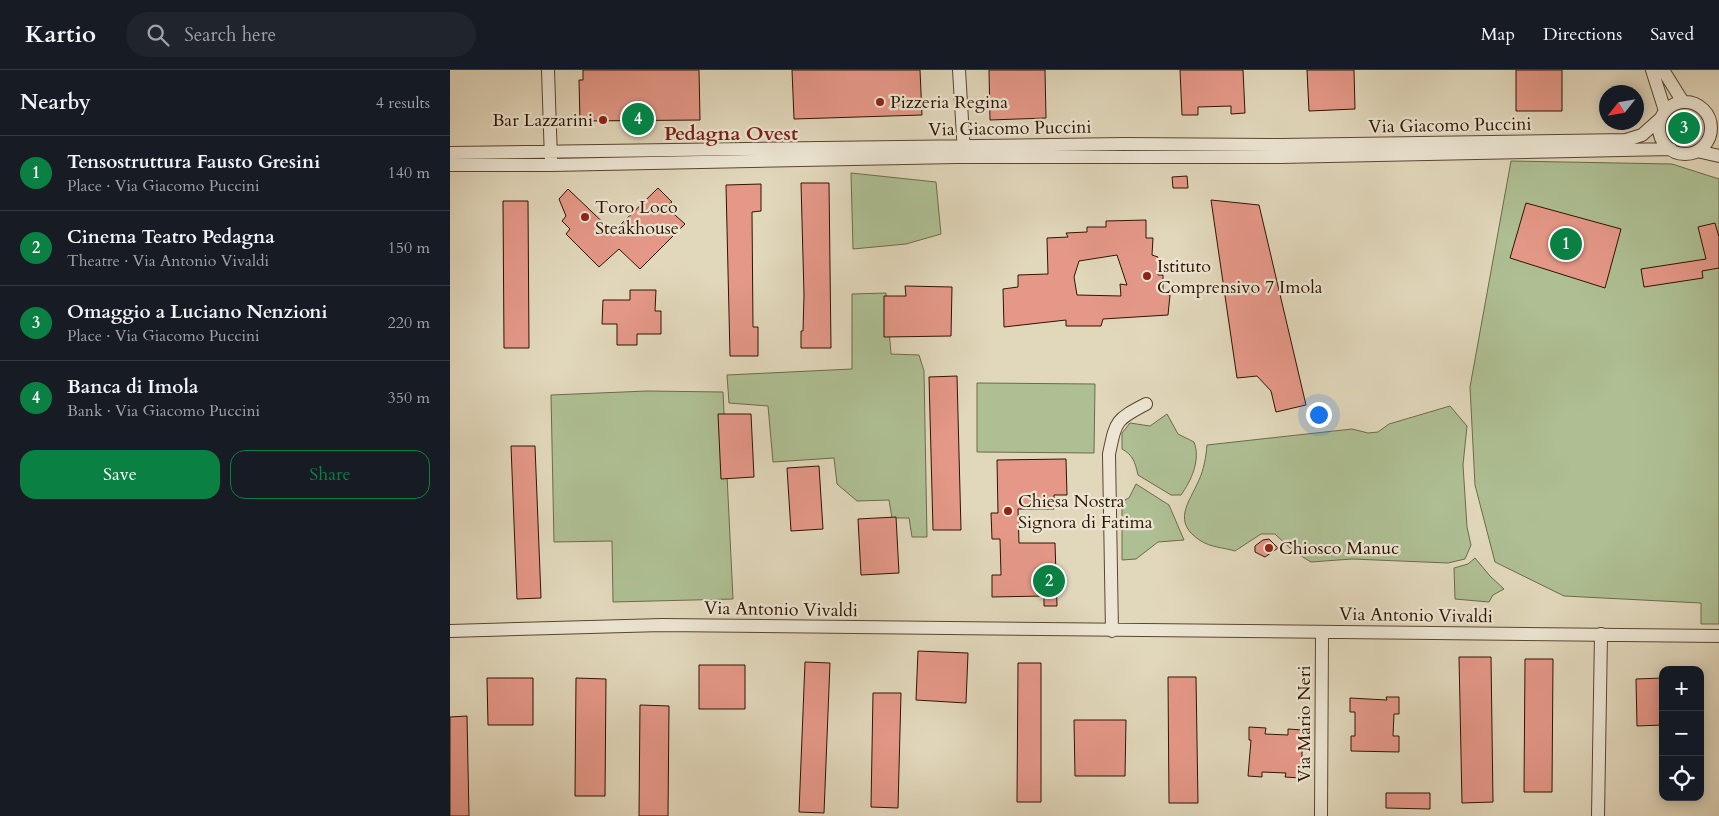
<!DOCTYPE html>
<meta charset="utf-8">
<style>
:root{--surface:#171b24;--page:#20242c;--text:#f1f3f6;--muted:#9ea1a6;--line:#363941;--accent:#0b8043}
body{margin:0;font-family:Cardo,serif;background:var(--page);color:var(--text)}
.controls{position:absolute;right:15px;bottom:15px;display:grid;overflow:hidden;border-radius:10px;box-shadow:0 2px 12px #0003}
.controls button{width:45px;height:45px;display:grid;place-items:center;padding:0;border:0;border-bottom:1px solid var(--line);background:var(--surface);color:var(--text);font:25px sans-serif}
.compass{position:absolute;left:1149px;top:15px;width:45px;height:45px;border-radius:50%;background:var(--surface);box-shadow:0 2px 12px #0003;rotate:239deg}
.you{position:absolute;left:868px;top:344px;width:18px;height:18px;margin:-12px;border:4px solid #fff;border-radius:50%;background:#1a73e8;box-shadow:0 0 0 8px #1a73e833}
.badge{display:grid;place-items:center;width:32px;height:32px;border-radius:50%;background:var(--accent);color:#fff;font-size:16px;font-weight:700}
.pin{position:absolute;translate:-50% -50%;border:2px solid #fff;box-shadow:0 1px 5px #0006}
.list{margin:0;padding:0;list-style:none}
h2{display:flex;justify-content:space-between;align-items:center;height:65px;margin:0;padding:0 20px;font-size:21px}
h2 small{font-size:16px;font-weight:400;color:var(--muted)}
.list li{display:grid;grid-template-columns:32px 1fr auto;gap:15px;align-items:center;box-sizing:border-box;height:75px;padding:0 20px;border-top:1px solid var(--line)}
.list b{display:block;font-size:19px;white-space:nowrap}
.list p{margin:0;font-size:16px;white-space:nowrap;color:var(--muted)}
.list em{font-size:16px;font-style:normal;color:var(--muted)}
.actions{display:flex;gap:10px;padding:15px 20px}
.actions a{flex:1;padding:11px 0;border:1px solid var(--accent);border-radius:15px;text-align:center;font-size:18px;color:var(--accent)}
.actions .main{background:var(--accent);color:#fff}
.icon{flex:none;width:28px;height:28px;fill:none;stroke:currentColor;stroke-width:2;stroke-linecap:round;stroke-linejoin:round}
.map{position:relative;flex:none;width:1269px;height:746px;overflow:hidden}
header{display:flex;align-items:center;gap:30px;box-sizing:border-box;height:70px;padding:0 25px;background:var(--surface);border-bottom:1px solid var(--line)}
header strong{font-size:24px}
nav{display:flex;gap:28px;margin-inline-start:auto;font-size:18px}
.search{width:350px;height:45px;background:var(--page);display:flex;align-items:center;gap:12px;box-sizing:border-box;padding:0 18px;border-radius:28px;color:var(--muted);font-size:19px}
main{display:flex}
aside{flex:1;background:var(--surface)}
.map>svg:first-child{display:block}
.green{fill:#aebf93;stroke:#6e6a4a}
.building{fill:#e59888;stroke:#2f1400;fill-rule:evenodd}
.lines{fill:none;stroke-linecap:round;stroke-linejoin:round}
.minor-casing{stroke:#5c452f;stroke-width:14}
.minor{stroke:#ece5d3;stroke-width:12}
.poi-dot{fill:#8f2418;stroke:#ece5d3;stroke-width:2}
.labels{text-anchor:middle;stroke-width:4.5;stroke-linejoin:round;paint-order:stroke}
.poi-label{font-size:18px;fill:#2f1400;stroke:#ece5d3;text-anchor:start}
.street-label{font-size:18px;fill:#2f1400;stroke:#ece5d3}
.quarter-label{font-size:20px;font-weight:bold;fill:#7a1f14;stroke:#ece5d3}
</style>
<header>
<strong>Kartio</strong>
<div class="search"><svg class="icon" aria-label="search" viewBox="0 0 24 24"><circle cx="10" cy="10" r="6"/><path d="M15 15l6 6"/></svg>Search here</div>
<nav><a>Map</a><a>Directions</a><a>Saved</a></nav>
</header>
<main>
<aside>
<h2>Nearby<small>4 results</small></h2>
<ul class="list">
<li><span class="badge">1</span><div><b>Tensostruttura Fausto Gresini</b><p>Place · Via Giacomo Puccini</p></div><em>140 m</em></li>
<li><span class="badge">2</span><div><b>Cinema Teatro Pedagna</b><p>Theatre · Via Antonio Vivaldi</p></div><em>150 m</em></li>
<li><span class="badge">3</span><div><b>Omaggio a Luciano Nenzioni</b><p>Place · Via Giacomo Puccini</p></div><em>220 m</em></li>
<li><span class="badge">4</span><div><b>Banca di Imola</b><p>Bank · Via Giacomo Puccini</p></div><em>350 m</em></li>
</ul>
<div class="actions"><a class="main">Save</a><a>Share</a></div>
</aside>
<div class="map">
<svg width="1269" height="746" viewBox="0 0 1269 746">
<rect width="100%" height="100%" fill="#e1d7bb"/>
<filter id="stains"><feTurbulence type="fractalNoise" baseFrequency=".004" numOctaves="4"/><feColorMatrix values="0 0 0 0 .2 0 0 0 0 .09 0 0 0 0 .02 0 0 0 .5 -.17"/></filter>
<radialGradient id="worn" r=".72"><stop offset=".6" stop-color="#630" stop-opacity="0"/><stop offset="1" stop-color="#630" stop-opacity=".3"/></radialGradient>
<path class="green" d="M1061,91L1222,94L1269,109V554H1251V533L1114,526L1045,492L1025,415L1020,317Z
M401,103L486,112L491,164L456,174L403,179Z
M436,223L441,284L469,285L474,301L477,467H462L459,448H442L439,430L407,431L387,414L384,388L323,392L318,336L279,333L277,305L402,299V224Z
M527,313L645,314L644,383L527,382Z
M197,321L273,322L283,529L163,532L162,471L104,472L101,325Z
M1000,336L1017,356L1013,395L1017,457L1021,475L1015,489L998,493L902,489L861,492L843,481L825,464H811L785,481C775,478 760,477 751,471C721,452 739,433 749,410C754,399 756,387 757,375L902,359L918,363L928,362L939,354Z
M717,344L728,364L744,372C751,390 741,411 731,425H721L688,405C685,392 683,385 672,379V363L680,353L700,356Z
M686,414L719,435L734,470L708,472L686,489L672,490V431L679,428Z
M1025,488L1040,506L1054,519L1043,525L1039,532L1005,529L1004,498L1018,494Z"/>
<path class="building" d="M133,0H249L250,50L130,51L129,10H133Z
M342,0H470L472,45L344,49Z
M539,0H595L596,48L540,50Z
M730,0H793L795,43L781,44V36L748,37V45H732Z
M857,0H904L905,39L859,41Z
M1066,0H1112V41H1066Z
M737,106L738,118H723L722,107Z
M351,113H379L381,278H351V261H353L354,225Z
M311,114V141L302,142L303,257H308V286H280L276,115Z
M208,118L222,132L216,137L235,154L190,199L169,179L149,197L116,164L120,159L112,151L116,146L109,129L118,119L163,162Z
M761,130L809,135L856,335L826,342L821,321L807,306L787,308Z
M53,131H78L79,278H54Z
M1076,133L1171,159L1155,218L1060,188Z
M696,150V168H703L702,185L708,187V205H713V224L720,225L718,245L653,249L651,256H616V250L554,257L553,219L568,217V205L598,204L597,168L618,167L616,163L637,162V157H656V151ZM667,185L677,215L670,214L671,226L627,225L624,207L629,191Z
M1265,153L1269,167V198L1252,201L1253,208L1194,217L1191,199L1256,189L1248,157Z
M455,216L502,217L501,266L434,267V226H456Z
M180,220H206L205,241H211V264H187V275H167V254H152L153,230H180Z
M507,306L511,460H483L479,307Z
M268,344H301L304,407L271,409Z
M61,376H85L91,528L67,529Z
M616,389L617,425H604V439H568L569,473H605L607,536H594V526L542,527V505H551L550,469H542L541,443H548L547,390Z
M369,396L373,459L341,461L337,398Z
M446,447L449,503L411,505L408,449Z
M819,469L828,478L815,487L805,482V476L813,470Z
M468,581L518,583L516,633L466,630Z
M1009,587H1041L1043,732L1012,733Z
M1075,589H1103L1102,722H1074Z
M355,592L380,593L374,743L349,742Z
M568,593H591V732H567Z
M249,595H295V639H249Z
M718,607H746L748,733H719Z
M37,608H83V655H38Z
M126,608L156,609L155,726H125Z
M1213,608V655L1187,656L1186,609Z
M423,623H451L448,738L421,737Z
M936,627H949V644H944L943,666H949V682L901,681V666H905V642H900V628L937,630Z
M190,635L219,636L218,746H189Z
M17,646L19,746H0V647Z
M624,650H676L675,706H625Z
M799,657L816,658L815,664L838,665V659L853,660L851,708L835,707L836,703L812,702V707L798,706L801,670H799Z
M936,723H980V739L936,738Z"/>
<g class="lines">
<g class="minor-casing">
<path id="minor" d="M98,0L101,90
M509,0L514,83
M1202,0L1215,41
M1213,0L1233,32
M1209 58a26 26 0 1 1 52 0a26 26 0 1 1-52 0Z
M1247,81L1269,86
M0,83L674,74L830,75L1176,70L1192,65L1210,49
M0,95H101L507,87H830L1221,79
M0,561L212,555L1269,566
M662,561L659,384C666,351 665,350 696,334
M871,746L872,562
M1148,746L1151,564"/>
</g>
<use href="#minor" class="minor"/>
</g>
<g class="poi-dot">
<circle cx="430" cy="32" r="5"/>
<circle cx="153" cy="50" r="5"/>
<circle cx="135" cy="147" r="5"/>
<circle cx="697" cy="206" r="5"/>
<circle cx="558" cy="441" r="5"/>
<circle cx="819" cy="478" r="5"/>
</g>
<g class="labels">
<g class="poi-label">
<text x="440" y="38">Pizzeria Regina</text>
<text x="143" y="56" text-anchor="end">Bar Lazzarini</text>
<text x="145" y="143">Toro Loco<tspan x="145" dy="21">Steakhouse</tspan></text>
<text x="707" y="202">Istituto<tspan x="707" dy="21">Comprensivo 7 Imola</tspan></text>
<text x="568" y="437">Chiesa Nostra<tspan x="568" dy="21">Signora di Fatima</tspan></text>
<text x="829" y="484">Chiosco Manuc</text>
</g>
<g class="street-label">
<text transform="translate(1000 55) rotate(-1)" y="6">Via Giacomo Puccini</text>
<text transform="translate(560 58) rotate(-1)" y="6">Via Giacomo Puccini</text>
<text transform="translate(331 539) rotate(1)" y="6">Via Antonio Vivaldi</text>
<text transform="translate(966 545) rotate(1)" y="6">Via Antonio Vivaldi</text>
<text transform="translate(854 654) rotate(-90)" y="6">Via Mario Neri</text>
</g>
<g class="quarter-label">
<text x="281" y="70">Pedagna Ovest</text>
</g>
</g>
<rect width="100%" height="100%" filter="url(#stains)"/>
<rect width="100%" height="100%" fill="url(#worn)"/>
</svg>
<div class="controls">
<button>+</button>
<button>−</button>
<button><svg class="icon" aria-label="locate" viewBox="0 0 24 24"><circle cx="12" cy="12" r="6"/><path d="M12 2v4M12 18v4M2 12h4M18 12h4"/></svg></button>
</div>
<svg class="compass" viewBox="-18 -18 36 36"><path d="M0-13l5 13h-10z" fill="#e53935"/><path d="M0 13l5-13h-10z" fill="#9ea1a6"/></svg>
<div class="you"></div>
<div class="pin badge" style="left:1116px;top:174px">1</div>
<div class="pin badge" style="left:599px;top:511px">2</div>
<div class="pin badge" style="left:1234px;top:58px">3</div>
<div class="pin badge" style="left:188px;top:49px">4</div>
</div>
</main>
